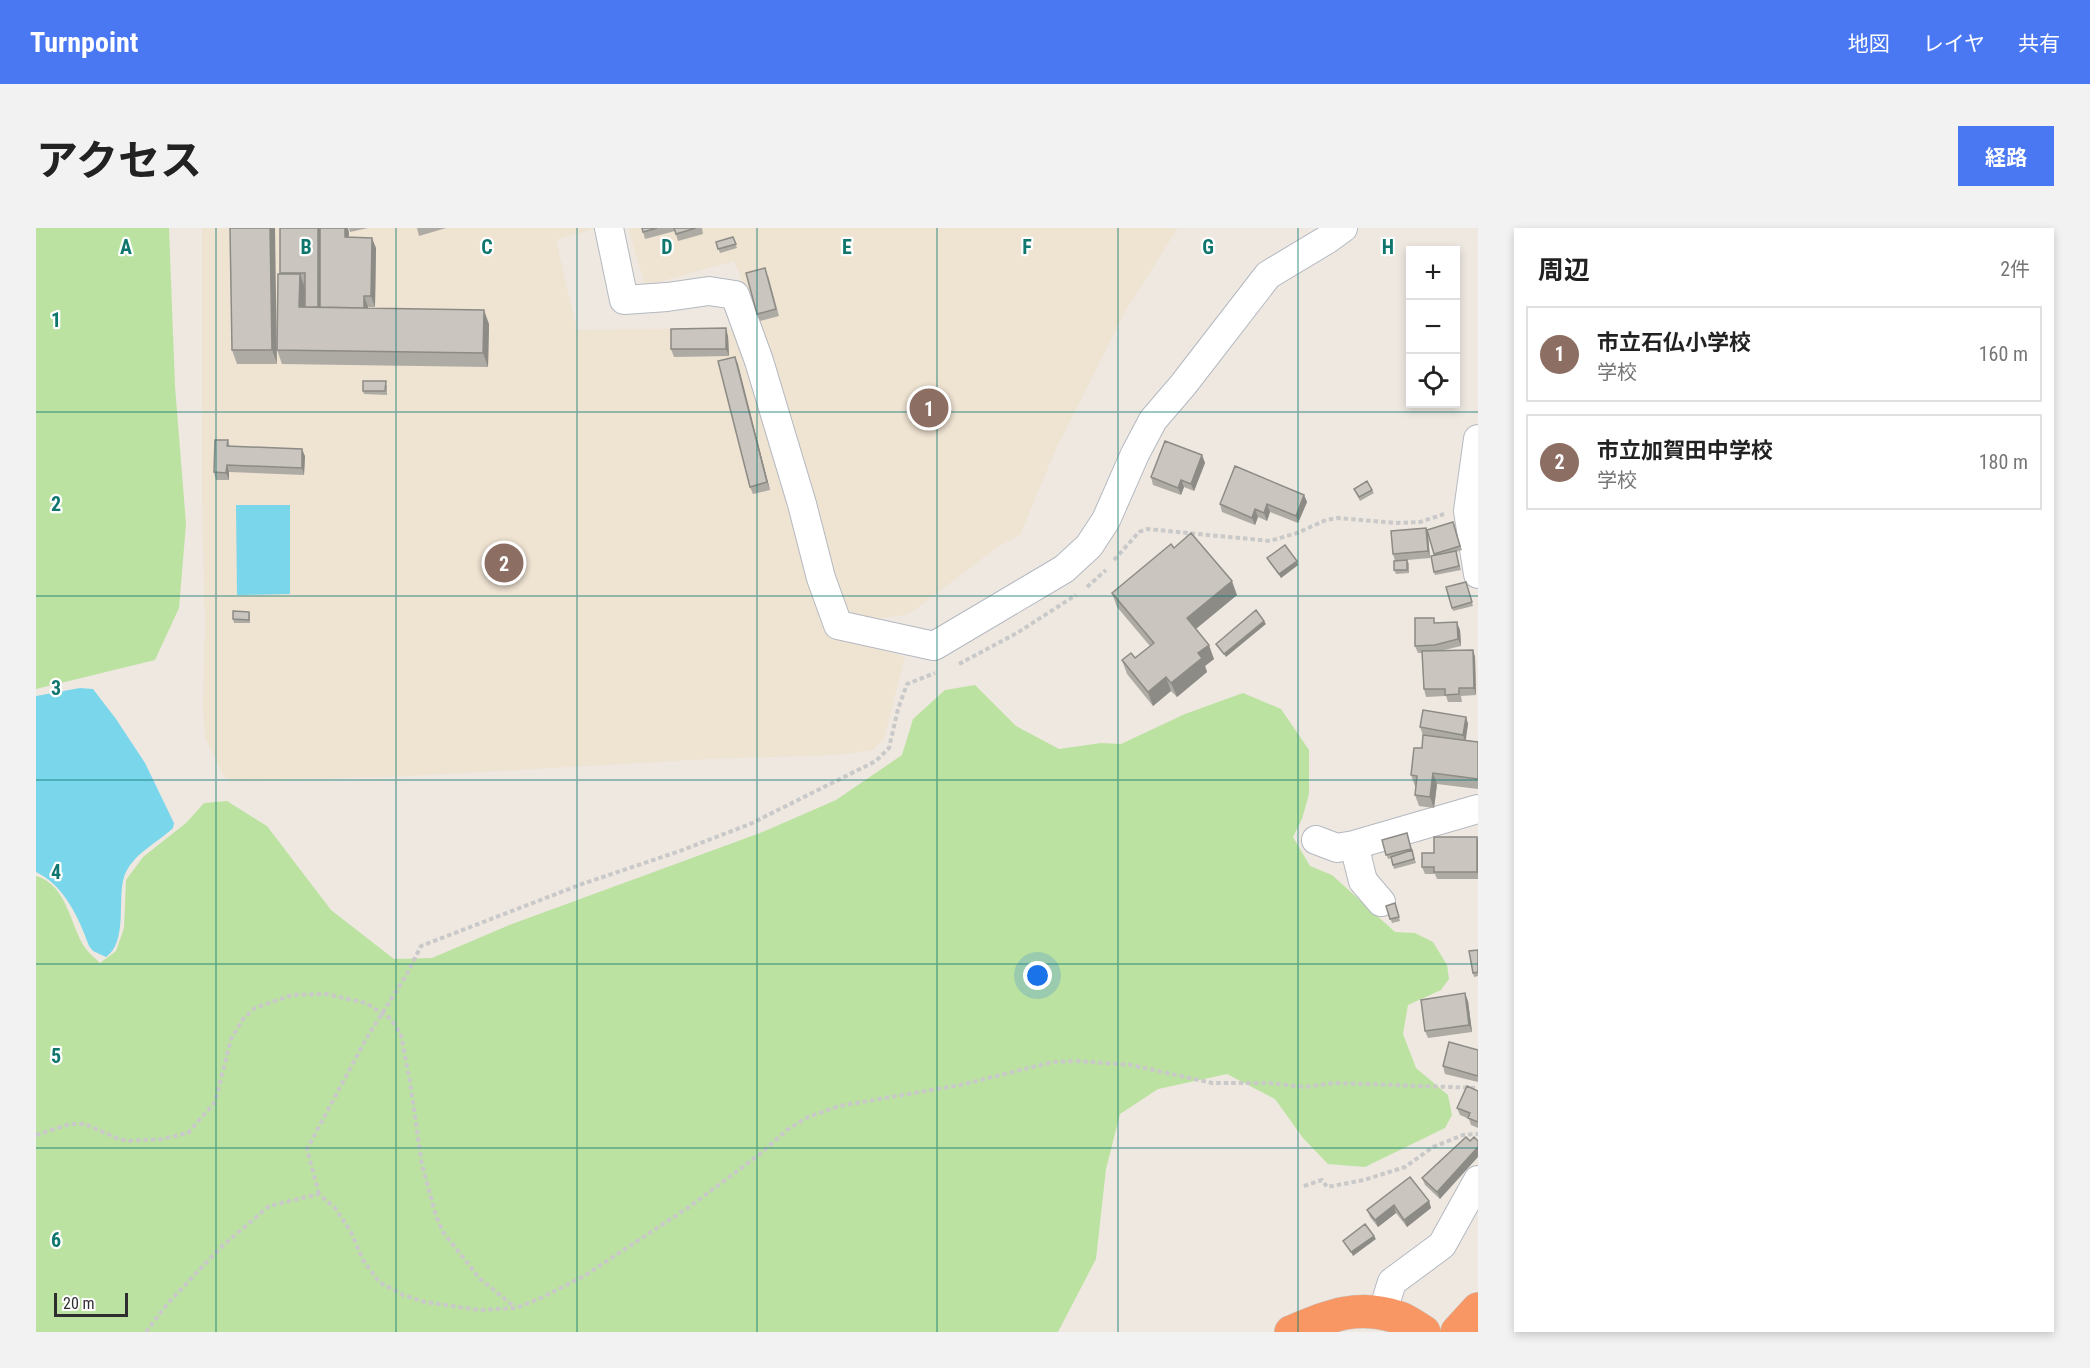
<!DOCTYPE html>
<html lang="ja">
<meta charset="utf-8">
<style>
:root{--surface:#fff;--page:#f2f2f2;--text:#222;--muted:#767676;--line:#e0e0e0;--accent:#4a78f3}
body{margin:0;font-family:"Roboto Condensed","Noto Sans JP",sans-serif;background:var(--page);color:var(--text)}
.controls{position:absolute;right:18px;top:18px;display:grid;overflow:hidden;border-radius:0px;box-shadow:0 3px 9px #0003}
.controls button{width:54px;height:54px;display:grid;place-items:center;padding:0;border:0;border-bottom:2px solid var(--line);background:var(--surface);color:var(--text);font:30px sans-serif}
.scale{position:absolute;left:18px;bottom:15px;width:74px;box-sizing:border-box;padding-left:6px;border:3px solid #2e2e2e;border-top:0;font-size:16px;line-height:21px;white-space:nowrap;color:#2e2e2e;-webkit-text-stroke:4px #fff;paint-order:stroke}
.you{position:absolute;left:1002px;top:748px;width:21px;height:21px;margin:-15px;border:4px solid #fff;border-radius:50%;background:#1a73e8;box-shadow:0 0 0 9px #1a73e833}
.badge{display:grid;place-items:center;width:39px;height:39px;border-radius:50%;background:var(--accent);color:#fff;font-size:20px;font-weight:700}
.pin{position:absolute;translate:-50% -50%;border:3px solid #fff;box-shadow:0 2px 6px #0006}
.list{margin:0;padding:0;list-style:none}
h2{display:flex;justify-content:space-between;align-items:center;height:78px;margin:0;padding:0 24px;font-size:26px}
h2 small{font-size:20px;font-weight:400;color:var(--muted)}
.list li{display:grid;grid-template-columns:39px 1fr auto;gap:18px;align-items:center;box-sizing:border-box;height:96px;margin:0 12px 12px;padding:0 12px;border:2px solid var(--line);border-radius:0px}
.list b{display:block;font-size:22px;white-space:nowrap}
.list p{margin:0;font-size:20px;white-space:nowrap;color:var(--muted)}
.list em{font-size:20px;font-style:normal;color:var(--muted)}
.icon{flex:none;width:33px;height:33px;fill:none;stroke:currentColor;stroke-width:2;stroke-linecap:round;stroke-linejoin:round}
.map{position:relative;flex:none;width:1442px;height:1104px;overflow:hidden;border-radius:0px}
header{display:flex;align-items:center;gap:36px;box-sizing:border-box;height:84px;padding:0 30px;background:var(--accent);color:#fff}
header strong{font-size:28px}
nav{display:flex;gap:33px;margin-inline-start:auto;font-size:21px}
.intro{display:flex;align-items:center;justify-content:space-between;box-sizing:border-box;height:144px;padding:0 36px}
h1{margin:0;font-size:42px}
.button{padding:15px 27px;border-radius:0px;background:var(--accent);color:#fff;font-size:21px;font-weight:700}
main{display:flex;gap:36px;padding:0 36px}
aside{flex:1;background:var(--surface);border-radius:0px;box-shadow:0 3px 9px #0003}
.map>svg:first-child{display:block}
.education{fill:#efe3d2}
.green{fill:#bce2a1}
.water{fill:#7ad6eb}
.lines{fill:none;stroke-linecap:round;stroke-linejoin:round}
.street-casing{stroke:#b4b8c0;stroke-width:30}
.highway-casing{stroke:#c9c9c9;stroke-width:34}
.path{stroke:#c9c9c9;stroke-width:4;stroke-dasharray:4.5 3;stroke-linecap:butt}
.street{stroke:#fff;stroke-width:28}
.highway{stroke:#f89763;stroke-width:33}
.wall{fill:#aeaaa4}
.shaded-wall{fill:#8d8b86}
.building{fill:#cac6bf;stroke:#8d8b86;stroke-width:1.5}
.grid{fill:none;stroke:#0f766e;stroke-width:1.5;stroke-opacity:0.55}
.grid-label{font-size:20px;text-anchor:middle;font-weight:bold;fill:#0f766e;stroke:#fff;stroke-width:4.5;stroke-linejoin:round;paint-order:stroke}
</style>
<header>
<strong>Turnpoint</strong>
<nav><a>地図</a><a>レイヤ</a><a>共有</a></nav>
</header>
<div class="intro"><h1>アクセス</h1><a class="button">経路</a></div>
<main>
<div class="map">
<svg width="1442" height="1104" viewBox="0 0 1442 1104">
<rect width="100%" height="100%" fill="#eee8e1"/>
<path class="education" d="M166,0H561L520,12L541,102L673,100L699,102L733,198L788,404L869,429L848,510L837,522L800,527L673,531L373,548L200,553L188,549L169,510L167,480L169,396L166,275Z
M592,0H1142L1090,82L1020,221L984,307L960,320L880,381L869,387L825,393L814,386L804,371L703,44L697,33L609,58Z"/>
<path class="green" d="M0,0H133L139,158L150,296L143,380L119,432L0,461Z
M939,457L980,498L1023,521L1065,515L1085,516L1149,486L1207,465L1245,481L1273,522V566L1266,591L1257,609L1274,638L1296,647L1359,704L1379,705L1397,714L1411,737L1413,751L1405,762L1372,777L1367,806L1380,840L1412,867L1416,887L1409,900L1329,939L1292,936L1267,910L1239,871L1191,846L1122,861L1084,886L1070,941L1060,1031L1022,1104H0V648C32,657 34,699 50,721C54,726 60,731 64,735L80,723L88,700L90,652L107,629L150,595L168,575L191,573L231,598L295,682L358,731L396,730L476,696L724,605L800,572L866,527L877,491L909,462Z"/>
<path class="water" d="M200,277H254V366L201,367Z
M44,460L57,461L80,491L109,535L138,595L137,600C120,616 96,626 88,649C81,671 92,714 70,729L57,723L53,718C43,690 28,657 0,644V468Z"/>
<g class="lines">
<g class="street-casing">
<path id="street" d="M573,0L588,72L631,69L673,63L699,67L723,133L766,276L785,350L802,397L898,418L1028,341L1053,318L1070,292L1099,226L1117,192L1147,157L1232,47L1292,11L1307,0
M1442,211L1432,283L1442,346
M1280,612L1301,620L1318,617L1442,581
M1318,617L1327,653L1345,674
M1346,1086L1356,1054L1406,1017L1442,952"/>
</g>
<g class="highway-casing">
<path id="highway" d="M1255,1104C1293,1088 1322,1075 1364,1090C1372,1093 1380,1099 1388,1104
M1421,1104L1442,1081"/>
</g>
<path class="path" d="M1078,332L1103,304L1111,301L1234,313L1261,305L1290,292L1302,290L1360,295L1384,294L1408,286
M1051,359L1070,342
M923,436L981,405L1040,367
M0,907L34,896H49L83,911L93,913L126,911L152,905L179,874L195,811L207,791L219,780L256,767L290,766L330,775L355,791L365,807L374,854L386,937L400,988L407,1004L444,1051L479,1079
M1268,958L1286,952L1291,959L1328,952L1369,939L1397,919L1427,907L1442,906
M283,966L271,921L330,811L371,746L385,718L546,656L644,623L714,596L840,533L853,520L862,481L871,456L899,445
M110,1104L132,1075L184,1020L233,978L283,966L299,980L315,1004L327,1032L343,1054L367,1067L389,1074L443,1082L480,1080L507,1069L548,1048L653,979L724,926L751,902L772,889L803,878L924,857L1017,834L1041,833L1095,837L1176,855H1234L1268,859L1299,855L1442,860"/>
<use href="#street" class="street"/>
<use href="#highway" class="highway"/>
</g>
<path class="wall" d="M194,0L241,136H201L196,122Z
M244,0H312L313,9L340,20L339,79H332V80L453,96L452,139L246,136L241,122L244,46Z
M313,0H332L314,4Z
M381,0H410L383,8Z
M606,0H666L667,6L642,13L639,3L609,11Z
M697,9L701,20L684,25L680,14Z
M732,47L743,88L724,93L721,86Z
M692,108L693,128L638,129L635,121Z
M699,129L734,262L717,266L714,259Z
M351,157V167L328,166L327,163Z
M192,212L194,218L269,228L268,247L193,244V252H180L178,244Z
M1166,227L1169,235L1158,263L1148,259L1145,267L1117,257L1115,249Z
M1318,261L1336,262L1338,265L1324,273Z
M1268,267L1271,274L1262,295L1234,284L1231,293L1222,289L1219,297L1186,284L1184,276Z
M1417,294L1426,322L1420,324L1425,342L1399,347L1398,344L1399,327L1391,302Z
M1390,300L1392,307L1394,330L1371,332L1373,336V345L1360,346L1358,342L1359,333L1357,326Z
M1138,320L1201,367L1160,401L1178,431L1169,438L1171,444L1141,469L1135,463L1117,478L1091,446L1086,432L1099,430L1114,418L1081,379L1076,365Z
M1231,330L1262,337L1245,350L1233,334Z
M1430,354L1437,378L1417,383L1410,359Z
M213,384L214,388V395H198L197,391Z
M1424,402L1425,418L1408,422H1437L1439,429L1440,467L1425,468L1426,474H1412L1410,468L1390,469L1388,461L1386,425H1382L1379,418Z
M1430,489L1432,496L1430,512L1442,514V561L1401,556L1398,580L1383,578L1379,567L1380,558H1379L1375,547L1386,520L1387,507L1384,499Z
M1371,605L1380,635L1358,641L1355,630L1352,631L1346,612Z
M1442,612V651H1401L1399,646H1389L1386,639L1398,625Z
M1359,675L1364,693L1356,695L1350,678Z
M1442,722V748L1438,749L1437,745Z
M1432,773L1436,804L1392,810L1389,803Z
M1442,822V854L1409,846L1407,838Z
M1442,863V900L1435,897L1433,891L1424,887L1421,880Z
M1434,913L1404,971L1389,957L1386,950Z
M1393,973L1395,980L1371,999L1360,985L1342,999L1334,989L1331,982Z"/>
<path class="shaded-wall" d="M234,0H239L241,136L236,122Z
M282,0H286V80H282Z
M309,0H312L313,5L312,20L309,9Z
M336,10L340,20L339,79L335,68Z
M264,46L269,60L268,93L263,79Z
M328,68L332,79V92L328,82Z
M448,82L453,96L452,139L447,125Z
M690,100L692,108L693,128L690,121Z
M699,129L702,136L734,262L731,254Z
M266,221L269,228L268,247L266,240Z
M1166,227L1169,235L1158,263L1155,256Z
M191,237L193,244V252L190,245Z
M1145,252L1148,259L1145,267L1142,260Z
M1268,267L1271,274L1262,295L1260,288Z
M1231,276L1234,284L1231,293L1228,285Z
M1219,281L1222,289L1219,297L1216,290Z
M1390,300L1392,307L1394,330L1392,323Z
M1261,333L1262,337L1245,350L1243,346Z
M1196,353L1201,367L1156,404L1151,390Z
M1228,393L1230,396L1190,429L1188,426Z
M1421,394L1424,402L1425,418L1422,411Z
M1173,417L1178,431L1169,438L1171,444L1141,469L1135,455L1162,425Z
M1437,422L1439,429L1440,467L1438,460Z
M1130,449L1135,463L1117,478L1112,464Z
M1430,489L1432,496L1429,514L1427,507Z
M1397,545L1401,556L1398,580L1394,569Z
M1441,609L1442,612V646L1441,644Z
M1429,765L1432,773L1436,804L1433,797Z
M1442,919V929L1404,971L1401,964Z
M1393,973L1395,980L1371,999L1368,992Z
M1358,977L1360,985L1342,999L1339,992Z
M1338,1008L1340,1011L1317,1028L1315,1024Z"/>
<path class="building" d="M194,0H234L236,122H196Z
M244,0H282V79H269V45H244Z
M284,0H309V9L336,10L335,68H328V80L284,79Z
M606,0H621L607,4Z
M638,0H660L640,6Z
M697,9L700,16L682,21L680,14Z
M729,40L740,81L721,86L710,45Z
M242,46H264L263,79L448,82L447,125L241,122Z
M690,100V121H635V101Z
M699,129L731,254L714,259L682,133Z
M327,153H350L349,163H327Z
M179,212H192L191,218L266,221V240L191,237L190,245L178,244Z
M1129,213L1166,227L1155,256L1145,252L1142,260L1115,249Z
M1199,238L1268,267L1260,288L1231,276L1228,285L1219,281L1216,290L1184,276Z
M1331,253L1336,262L1323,269L1318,261Z
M1417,294L1424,318L1398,326L1391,302Z
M1390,300L1392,323L1357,326L1355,303Z
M1155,305L1196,353L1151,390L1173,417L1162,425L1166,430L1135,455L1130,449L1112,464L1086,432L1095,425L1099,430L1118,415L1076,365L1135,316L1138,320Z
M1249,317L1261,333L1243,346L1231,330Z
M1420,323L1423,338L1398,344L1395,328Z
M1371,332V342H1358V333Z
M1430,354L1436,374L1416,380L1410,359Z
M1220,382L1228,393L1188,426L1180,416Z
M197,383L213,384V392L197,391Z
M1379,390H1398V395L1421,394L1422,411L1399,417L1379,418Z
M1437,422L1438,460H1423V466L1409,467V461H1388L1386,423Z
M1387,482L1430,489L1427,507L1384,499Z
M1387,507L1442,514V551L1397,545L1394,569L1379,567L1381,548L1375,547L1378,520H1386Z
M1371,605L1375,621L1350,627L1346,612Z
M1398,609H1441V644H1398V639H1386V625H1398Z
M1376,622L1378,631L1357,637L1355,629Z
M1359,675L1363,689L1354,691L1350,678Z
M1442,722V744L1437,745L1433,723Z
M1429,765L1433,797L1389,803L1385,772Z
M1413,814L1442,822V848L1407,838Z
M1431,858L1442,863V894L1432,890L1434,885L1421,880Z
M1430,909L1434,913L1438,909L1442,913V919L1401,964L1386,950Z
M1374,949L1393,973L1368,992L1358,977L1339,992L1331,982Z
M1329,996L1338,1008L1315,1024L1307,1013Z"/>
<path class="grid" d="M180,0V1104M360,0V1104M541,0V1104M721,0V1104M901,0V1104M1082,0V1104M1262,0V1104M0,184H1442M0,368H1442M0,552H1442M0,736H1442M0,920H1442"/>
<g class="grid-label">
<text x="90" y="26">A</text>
<text x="270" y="26">B</text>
<text x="451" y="26">C</text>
<text x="631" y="26">D</text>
<text x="811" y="26">E</text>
<text x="991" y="26">F</text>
<text x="1172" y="26">G</text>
<text x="1352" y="26">H</text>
<text x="20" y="99">1</text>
<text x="20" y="283">2</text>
<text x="20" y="467">3</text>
<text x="20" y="651">4</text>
<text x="20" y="835">5</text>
<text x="20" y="1019">6</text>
</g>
</svg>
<div class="controls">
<button>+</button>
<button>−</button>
<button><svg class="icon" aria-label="locate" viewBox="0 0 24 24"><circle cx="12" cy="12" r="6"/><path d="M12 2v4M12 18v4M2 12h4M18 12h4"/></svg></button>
</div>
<div class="scale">20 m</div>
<div class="you"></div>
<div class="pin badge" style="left:893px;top:180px;background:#8d6e63">1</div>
<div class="pin badge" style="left:468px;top:335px;background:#8d6e63">2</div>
</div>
<aside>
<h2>周辺<small>2件</small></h2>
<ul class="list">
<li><span class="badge" style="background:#8d6e63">1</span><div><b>市立石仏小学校</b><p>学校</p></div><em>160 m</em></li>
<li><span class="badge" style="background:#8d6e63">2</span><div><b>市立加賀田中学校</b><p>学校</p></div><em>180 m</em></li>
</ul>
</aside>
</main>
